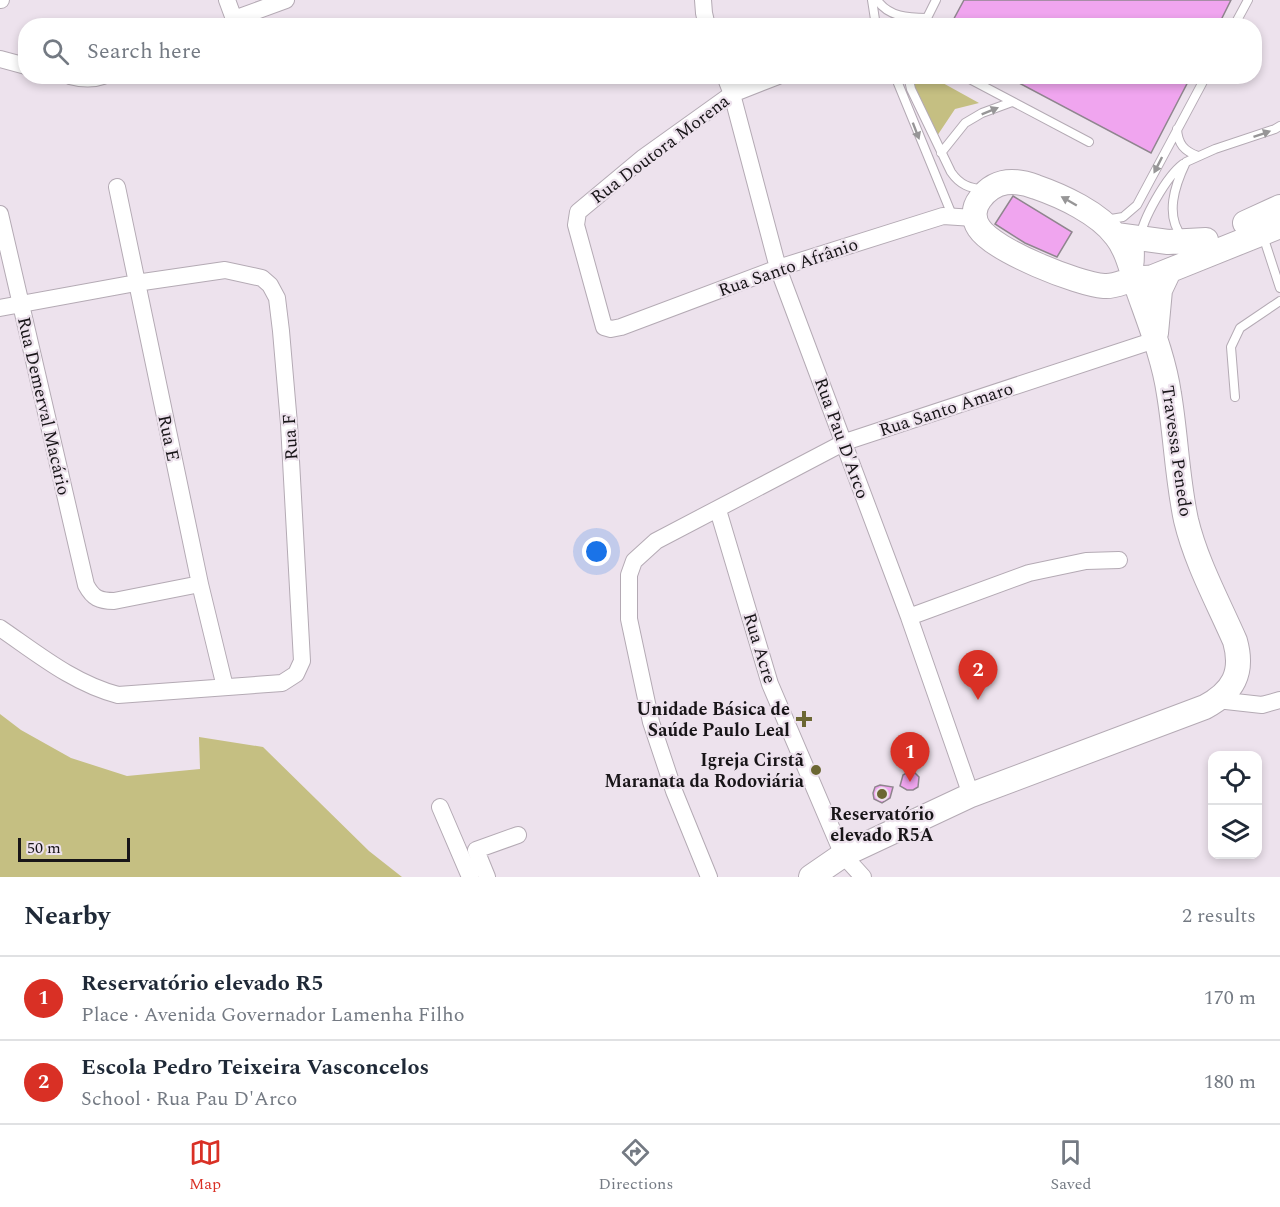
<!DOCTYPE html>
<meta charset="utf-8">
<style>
:root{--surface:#fff;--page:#f6f6f7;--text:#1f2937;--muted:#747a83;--line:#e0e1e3;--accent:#d93025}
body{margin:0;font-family:Spectral,serif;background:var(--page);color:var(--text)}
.controls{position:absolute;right:18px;bottom:18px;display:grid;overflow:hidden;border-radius:12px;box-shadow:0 3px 9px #0003}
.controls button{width:54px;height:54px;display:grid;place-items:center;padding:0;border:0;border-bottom:2px solid var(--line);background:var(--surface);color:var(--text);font:30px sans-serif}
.scale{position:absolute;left:18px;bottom:15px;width:112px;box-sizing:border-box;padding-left:6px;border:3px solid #181518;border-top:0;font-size:16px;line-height:21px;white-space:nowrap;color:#181518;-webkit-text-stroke:4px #ede2ed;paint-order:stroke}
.you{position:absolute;left:597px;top:552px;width:21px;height:21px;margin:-15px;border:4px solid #fff;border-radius:50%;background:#1a73e8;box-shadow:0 0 0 9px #1a73e833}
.badge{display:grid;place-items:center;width:39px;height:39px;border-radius:50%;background:var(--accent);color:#fff;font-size:20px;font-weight:700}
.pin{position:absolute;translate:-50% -50px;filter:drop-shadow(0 2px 3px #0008)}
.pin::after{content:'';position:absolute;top:32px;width:21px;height:18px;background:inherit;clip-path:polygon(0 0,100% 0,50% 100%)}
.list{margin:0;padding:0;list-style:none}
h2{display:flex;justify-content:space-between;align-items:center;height:78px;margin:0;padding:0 24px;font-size:26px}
h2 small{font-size:20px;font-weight:400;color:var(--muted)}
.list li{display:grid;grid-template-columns:39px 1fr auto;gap:18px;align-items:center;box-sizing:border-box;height:84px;padding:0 24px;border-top:2px solid var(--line)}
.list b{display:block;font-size:22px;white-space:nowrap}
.list p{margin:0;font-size:20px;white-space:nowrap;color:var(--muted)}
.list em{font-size:20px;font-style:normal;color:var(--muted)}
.icon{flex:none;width:33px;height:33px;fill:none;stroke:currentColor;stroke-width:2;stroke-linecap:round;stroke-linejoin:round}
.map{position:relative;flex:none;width:1280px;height:877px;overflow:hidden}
.search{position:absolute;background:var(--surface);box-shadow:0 3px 9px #0003;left:18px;right:18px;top:18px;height:66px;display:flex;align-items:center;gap:15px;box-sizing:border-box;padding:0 21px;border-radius:24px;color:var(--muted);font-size:22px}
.sheet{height:246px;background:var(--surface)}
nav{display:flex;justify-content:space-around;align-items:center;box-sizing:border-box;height:84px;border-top:2px solid var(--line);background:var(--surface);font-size:16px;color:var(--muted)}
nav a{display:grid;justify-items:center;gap:3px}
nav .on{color:var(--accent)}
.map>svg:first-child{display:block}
.green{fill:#c5bf82}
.building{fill:#f0a5ef;stroke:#8f858e;stroke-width:1.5}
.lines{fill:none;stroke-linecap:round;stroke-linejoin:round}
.lane-casing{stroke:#b4aab4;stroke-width:10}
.street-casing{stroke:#b4aab4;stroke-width:18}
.secondary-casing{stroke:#b4aab4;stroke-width:26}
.lane{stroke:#fff;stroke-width:8}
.street{stroke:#fff;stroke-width:16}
.secondary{stroke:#fff;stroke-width:24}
.oneway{fill:#979697}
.poi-dot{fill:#6c6733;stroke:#ede2ed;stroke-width:2}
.labels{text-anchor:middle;stroke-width:4.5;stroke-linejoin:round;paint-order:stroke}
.street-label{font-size:18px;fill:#181518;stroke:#ede2ed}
.poi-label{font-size:18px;font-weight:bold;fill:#181518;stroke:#ede2ed;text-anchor:end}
</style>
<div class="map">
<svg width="1280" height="877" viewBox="0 0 1280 877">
<rect width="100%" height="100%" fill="#ede2ed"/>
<path class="green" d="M911,77H932L979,103L955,109L937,136L911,83Z
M0,714L21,730L71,758L127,776L200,769L199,737L263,747L369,851L402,877H0Z"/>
<path class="building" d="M964,0H1231L1218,26H950Z
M1006,76H1191L1151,153Z
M1013,196L1072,232L1057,257L1025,243L995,224Z
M908,772L915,773L919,777L918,787L913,790H907L900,786L903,775Z
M880,785L893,787L890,798L882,803L874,799L873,793L875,787Z"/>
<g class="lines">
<g class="lane-casing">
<path id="lane" d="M872,0L876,26
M877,0C889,17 908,18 927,18
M923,26L936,0
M1234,26L1248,0
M895,76L952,215
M908,76L911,89L951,172C960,185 969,188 985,190
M964,76L1089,142
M1177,129C1178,144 1184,151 1198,156
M941,153L965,123L982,113L1012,102
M1105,220L1123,217L1137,205L1206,76
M1263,236L1280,288
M1183,238C1164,216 1175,185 1186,162L1215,149L1275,129L1280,126
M1139,267C1141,257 1139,248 1140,239C1142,219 1167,176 1183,164
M1235,397L1231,347L1240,328L1280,301"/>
</g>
<g class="street-casing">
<path id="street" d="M0,0H1
M227,0L234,19
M703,0L704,13L707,26
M230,26L234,19L286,0
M0,59L26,66
M70,76C81,79 92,80 103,76
M725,76L732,94L778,268L909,617L971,795
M778,76L732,94L644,157L578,212L576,225L604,327L611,329L621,327L778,268L943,216L974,218
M117,187L200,584L225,687
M0,214L86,585C93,598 99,601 114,601L200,584
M0,308L136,283L225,270L262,278L270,285L277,298L281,331L289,424L302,661L296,674L282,683L118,695C73,683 38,654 0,628
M718,510L770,684L843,855L863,877
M909,617L1029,573L1086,561L1119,560
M1217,700L1262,705L1280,700
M440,807L470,877
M487,877L476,850L518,835
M709,877L674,791L651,722L629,619V575L634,561L656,541L845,442L1155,340"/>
</g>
<g class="secondary-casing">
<path id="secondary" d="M1245,223L1280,207
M1116,235L1168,242L1206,240
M1156,333L1160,290L1169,271
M811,877L843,855L971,795L1205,707C1233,692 1244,673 1235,641C1218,602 1196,562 1186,520C1177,478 1176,436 1169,394C1164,359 1150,324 1138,290C1132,273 1128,251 1116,236C1099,213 1062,196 1036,187C1015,179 995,179 980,199C973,208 973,219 979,228C994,251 1078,284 1104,286C1116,287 1124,281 1135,279C1141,278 1147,278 1153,277L1280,226"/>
</g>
<use href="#lane" class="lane"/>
<use href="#street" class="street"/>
<use href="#secondary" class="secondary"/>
</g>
<defs><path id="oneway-solid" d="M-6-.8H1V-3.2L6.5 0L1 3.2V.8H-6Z" transform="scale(1.5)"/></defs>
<g class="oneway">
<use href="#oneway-solid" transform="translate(990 111) rotate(-22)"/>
<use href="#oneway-solid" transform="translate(916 131) rotate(69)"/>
<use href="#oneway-solid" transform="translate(1262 134) rotate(-19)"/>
<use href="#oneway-solid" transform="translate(1158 165) rotate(117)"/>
<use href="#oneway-solid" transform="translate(1069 201) rotate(-150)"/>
</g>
<g class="poi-dot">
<path d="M801 710h6v6h6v6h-6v6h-6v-6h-6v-6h6z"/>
<circle cx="816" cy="770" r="6"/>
<circle cx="882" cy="794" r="6"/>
</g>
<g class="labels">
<g class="street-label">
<text transform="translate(660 149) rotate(-37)" y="6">Rua Doutora Morena</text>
<text transform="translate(788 267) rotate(-19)" y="6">Rua Santo Afrânio</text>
<text transform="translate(44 406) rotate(77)" y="6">Rua Demerval Macário</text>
<text transform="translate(946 409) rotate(-18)" y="6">Rua Santo Amaro</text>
<text transform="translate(290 437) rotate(-94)" y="6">Rua F</text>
<text transform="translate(169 438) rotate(78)" y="6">Rua E</text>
<text transform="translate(842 438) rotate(70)" y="6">Rua Pau D'Arco</text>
<text transform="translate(1177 451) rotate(82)" y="6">Travessa Penedo</text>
<text transform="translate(760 648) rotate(73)" y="6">Rua Acre</text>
</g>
<g class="poi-label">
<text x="790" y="715">Unidade Básica de<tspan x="790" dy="21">Saúde Paulo Leal</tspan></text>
<text x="804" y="766">Igreja Cirstã<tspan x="804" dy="21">Maranata da Rodoviária</tspan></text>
<text x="882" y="820" text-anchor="middle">Reservatório<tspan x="882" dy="21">elevado R5A</tspan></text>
</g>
</g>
</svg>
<div class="controls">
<button><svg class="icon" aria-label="locate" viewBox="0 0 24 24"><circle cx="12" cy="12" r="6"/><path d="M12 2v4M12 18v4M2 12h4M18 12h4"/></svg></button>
<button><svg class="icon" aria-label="layers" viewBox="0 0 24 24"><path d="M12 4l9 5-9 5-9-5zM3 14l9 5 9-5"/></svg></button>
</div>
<div class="scale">50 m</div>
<div class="you"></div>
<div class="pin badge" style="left:910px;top:782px">1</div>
<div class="pin badge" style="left:978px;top:700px">2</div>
<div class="search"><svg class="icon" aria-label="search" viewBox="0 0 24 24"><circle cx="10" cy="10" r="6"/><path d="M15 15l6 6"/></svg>Search here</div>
</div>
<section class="sheet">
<h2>Nearby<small>2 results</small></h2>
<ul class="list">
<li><span class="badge">1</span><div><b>Reservatório elevado R5</b><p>Place · Avenida Governador Lamenha Filho</p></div><em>170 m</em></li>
<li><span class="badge">2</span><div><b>Escola Pedro Teixeira Vasconcelos</b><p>School · Rua Pau D'Arco</p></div><em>180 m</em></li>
</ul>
</section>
<nav>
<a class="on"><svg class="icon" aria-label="map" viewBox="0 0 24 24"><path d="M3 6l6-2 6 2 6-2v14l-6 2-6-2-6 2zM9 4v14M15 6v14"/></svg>Map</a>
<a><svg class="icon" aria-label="directions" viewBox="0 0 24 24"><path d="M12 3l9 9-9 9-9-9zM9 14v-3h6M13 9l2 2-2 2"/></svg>Directions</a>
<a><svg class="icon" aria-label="saved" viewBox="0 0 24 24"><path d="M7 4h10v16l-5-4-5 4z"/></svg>Saved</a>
</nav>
